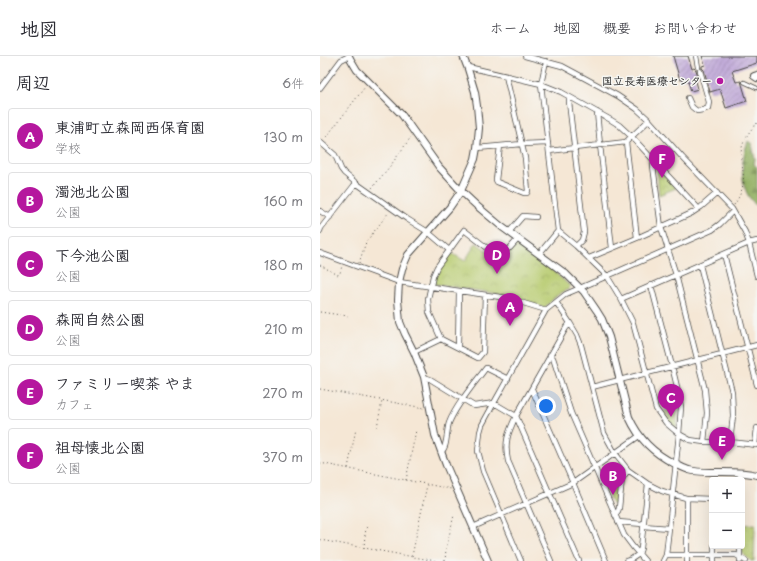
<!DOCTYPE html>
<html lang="ja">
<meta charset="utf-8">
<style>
:root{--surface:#fff;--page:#f7f7f7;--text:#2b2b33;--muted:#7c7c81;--line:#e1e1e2;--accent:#b5179e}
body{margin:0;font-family:"Playpen Sans","Klee One",sans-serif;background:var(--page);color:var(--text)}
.controls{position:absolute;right:12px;bottom:12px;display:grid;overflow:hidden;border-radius:4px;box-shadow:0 4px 16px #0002}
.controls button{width:36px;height:36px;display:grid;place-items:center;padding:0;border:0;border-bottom:1px solid var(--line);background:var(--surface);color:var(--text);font:20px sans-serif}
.you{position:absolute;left:226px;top:350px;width:14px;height:14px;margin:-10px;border:3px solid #fff;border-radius:50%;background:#1a73e8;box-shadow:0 0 0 6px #1a73e833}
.badge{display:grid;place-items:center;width:26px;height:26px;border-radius:50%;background:var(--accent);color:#fff;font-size:13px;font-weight:700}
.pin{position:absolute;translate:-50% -33px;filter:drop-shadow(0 1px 2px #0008)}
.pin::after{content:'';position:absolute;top:21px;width:14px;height:12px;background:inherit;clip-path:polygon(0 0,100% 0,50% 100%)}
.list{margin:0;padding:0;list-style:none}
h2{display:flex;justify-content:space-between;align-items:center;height:52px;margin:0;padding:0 16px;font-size:17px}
h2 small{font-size:13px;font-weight:400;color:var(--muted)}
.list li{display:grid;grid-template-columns:26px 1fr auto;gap:12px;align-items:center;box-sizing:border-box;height:56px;margin:0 8px 8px;padding:0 8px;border:1px solid var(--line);border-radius:4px}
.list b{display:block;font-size:15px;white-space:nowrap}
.list p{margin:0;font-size:13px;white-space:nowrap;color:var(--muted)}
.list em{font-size:13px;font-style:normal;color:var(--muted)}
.map{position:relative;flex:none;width:437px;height:505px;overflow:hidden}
header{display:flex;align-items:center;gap:24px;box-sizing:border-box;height:56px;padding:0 20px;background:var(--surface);border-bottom:1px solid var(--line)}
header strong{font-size:19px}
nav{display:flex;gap:22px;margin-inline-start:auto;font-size:14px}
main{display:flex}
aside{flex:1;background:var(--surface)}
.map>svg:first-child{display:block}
.forest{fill:url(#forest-firs);stroke:#5e6d46}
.park{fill:url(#park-crowns);stroke:#717b4c}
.building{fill:url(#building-hatch)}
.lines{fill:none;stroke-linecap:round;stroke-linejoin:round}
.lane-casing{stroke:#494744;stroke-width:4.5}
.street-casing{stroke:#494744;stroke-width:6}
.secondary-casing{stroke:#494744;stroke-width:8}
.path{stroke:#494744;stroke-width:1;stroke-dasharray:1 3;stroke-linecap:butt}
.lane{stroke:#fff;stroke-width:2.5}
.street{stroke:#fff;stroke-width:4.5}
.secondary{stroke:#fff;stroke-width:6}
.poi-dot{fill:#b5179e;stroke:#f6f6f2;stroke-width:1.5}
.labels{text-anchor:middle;stroke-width:3;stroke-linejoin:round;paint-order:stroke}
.poi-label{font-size:11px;font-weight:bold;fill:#2b2b2b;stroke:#f6f6f2;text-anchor:end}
</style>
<header>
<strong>地図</strong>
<nav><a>ホーム</a><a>地図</a><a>概要</a><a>お問い合わせ</a></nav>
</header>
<main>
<aside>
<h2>周辺<small>6件</small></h2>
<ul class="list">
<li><span class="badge">A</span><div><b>東浦町立森岡西保育園</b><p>学校</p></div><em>130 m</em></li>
<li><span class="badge">B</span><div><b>濁池北公園</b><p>公園</p></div><em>160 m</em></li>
<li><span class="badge">C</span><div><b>下今池公園</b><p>公園</p></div><em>180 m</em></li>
<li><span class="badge">D</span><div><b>森岡自然公園</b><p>公園</p></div><em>210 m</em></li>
<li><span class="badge">E</span><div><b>ファミリー喫茶 やま</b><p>カフェ</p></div><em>270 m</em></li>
<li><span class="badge">F</span><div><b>祖母懐北公園</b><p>公園</p></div><em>370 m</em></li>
</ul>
</aside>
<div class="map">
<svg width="437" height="505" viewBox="0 0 437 505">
<defs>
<pattern id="forest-firs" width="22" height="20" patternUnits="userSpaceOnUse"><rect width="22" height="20" fill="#91af61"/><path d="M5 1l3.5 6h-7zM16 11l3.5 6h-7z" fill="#778f50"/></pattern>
<pattern id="park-crowns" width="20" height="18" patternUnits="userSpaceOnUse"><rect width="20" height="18" fill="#b7cb6e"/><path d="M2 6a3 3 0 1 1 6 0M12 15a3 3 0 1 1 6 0" fill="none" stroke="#9eae5f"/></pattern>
<pattern id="building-hatch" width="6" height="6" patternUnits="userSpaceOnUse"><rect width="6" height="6" fill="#bea6d7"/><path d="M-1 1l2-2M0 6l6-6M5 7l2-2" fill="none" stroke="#9b87af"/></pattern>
</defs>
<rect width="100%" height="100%" fill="#f6f6f2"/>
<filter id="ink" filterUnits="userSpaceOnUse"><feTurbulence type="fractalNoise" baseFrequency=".025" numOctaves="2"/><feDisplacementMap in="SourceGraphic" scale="8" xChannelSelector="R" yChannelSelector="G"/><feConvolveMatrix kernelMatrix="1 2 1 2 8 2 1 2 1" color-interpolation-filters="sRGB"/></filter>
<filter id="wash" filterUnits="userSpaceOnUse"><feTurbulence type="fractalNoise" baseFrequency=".012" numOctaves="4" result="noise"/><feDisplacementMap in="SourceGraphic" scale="16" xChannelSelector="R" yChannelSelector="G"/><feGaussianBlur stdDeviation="0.9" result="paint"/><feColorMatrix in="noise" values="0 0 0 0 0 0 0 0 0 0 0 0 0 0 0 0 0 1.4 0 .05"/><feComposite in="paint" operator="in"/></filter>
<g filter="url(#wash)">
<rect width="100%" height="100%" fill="#f5e7d5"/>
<path class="forest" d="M428,85L432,88L435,103L434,108L437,111V151C433,146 428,141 426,135C420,120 422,101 428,85Z"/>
<path class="park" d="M337,112L356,132L339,139Z
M156,187L175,200L191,195L196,188H200L218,201L250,230L249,233L239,238L224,252L186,239L114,228L113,226L120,210L131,197L145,205Z
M358,353L357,371H354L348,367L341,356Z
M297,426L299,429L297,446L295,449L292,448L286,433V431Z
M435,468L434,505H431L422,497V469Z"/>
<g id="blocks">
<path class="building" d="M353,0H368L372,13L374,12L376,14L378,20L375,21L378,33L371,35L367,22L360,24Z
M382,0H437V7L412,15L416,26L421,25L427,45L406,52L400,33L390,36L384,14L382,12V10L385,9Z"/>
</g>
</g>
<g filter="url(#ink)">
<use href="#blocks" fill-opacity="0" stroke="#494744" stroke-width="1"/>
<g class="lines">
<g class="lane-casing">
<path id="lane" d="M424,26L437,32"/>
</g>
<g class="street-casing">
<path id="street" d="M205,0L242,10L298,40L317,53L329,64L362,101L412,153L425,176L429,187L437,220
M376,0L378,11
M226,5L221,28L238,175L256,190L287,220L301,243L429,187L437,185
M148,11L221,28L241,36L291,64L299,69L312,81L378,152
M0,32L21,4L29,0
M249,41V46L264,176L262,184L256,190
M368,42L372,51L377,55L383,54L388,52L389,46L380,15
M277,56L280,89L292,192
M0,86L15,99L21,113L24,117L36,127L87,163L108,176L129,194
M180,90L176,124L177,126L204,137H207L208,135L205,102L186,20
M157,92L202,88L228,87
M229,95L306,86
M334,105L333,110L341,171L356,219L385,334L387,357L384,386
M0,155L10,161
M0,175L1,172L36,127
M189,176L203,160L216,161
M317,182L306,86L329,64
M0,197L79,226
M219,198L238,175
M404,198L437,329
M269,202L317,182L372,157L381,151L397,137
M380,209L412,336L413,360L410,386L437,389
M79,226L187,242L226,254
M331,229L352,310L359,339L361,351L359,378L349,472L346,499L343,505
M165,239L163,296L158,302L121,283L109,256L108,243L113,220L117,211L144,174L175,198L190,192L198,183
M301,243L313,267L336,353L346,367L359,378L370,384L384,386H410
M250,267L257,279L261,289L284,377L295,397L308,414L328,428
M138,291L139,235
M94,296L121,283
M230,299L233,302L251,357L304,479L313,491L325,505
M104,321L110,323L154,350L174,347L196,360L259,505
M272,331L437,289
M212,333L253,427L286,505
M435,389L437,372
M121,396C128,391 126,376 129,367C136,349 154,328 166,312L188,323
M420,416V424
M367,442V505
M295,459L298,455L299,452L302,423L308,414
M298,466L323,468
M323,470L349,472
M153,471L253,427L319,380
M394,490V505
M346,499H416L426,505
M201,505L163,415L158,395L160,376L162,369L174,347L226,254L246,238L260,232L392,174L400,168L413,155
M231,505L188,405C184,386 188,377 196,360L246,272L250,267L236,246
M306,505L310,504L319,498L321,492L328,428L342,435L366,442L392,443
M420,505V490"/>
</g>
<g class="secondary-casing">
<path id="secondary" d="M29,0L31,4L37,14L82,59L119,111L141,135L157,150L182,171L246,218L264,236L277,255L282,263L289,281L309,361C319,383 333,397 355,408C360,410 365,413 369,414C376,416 384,416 391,416C406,416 422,415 437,419
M143,0L148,13L155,36L157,50L159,72L157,92L155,103L141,135L130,151L88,199L82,213L79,226L78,244L80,266L85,278L94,296L104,321L115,379L126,409L168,505
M437,19L434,20L437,22"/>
</g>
<path class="path" d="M4,84L45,31
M52,132L71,109L91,81
M414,149C421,139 425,128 423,116C423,110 420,103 421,97C422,86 429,75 437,67
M39,207L46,186L69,156
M0,209L18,219L20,217L22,210
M0,256L28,260
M0,333L104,352
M57,371L62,345
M0,407L131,433
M28,412L36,373
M86,424L96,374
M0,484L116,505
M44,492L45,478L47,469
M92,500L107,429
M125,505L126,493L134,459"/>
<use href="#lane" class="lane"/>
<use href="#street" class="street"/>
<use href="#secondary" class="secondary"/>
</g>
</g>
<circle class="poi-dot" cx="400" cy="25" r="4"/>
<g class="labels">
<g class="poi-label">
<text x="392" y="29">国立長寿医療センター</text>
</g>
</g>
</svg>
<div class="controls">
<button>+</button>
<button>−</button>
</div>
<div class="you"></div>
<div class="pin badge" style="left:190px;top:270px">A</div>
<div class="pin badge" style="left:293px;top:439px">B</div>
<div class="pin badge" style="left:351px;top:361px">C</div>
<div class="pin badge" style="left:177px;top:218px">D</div>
<div class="pin badge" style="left:402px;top:404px">E</div>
<div class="pin badge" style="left:342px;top:122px">F</div>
</div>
</main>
